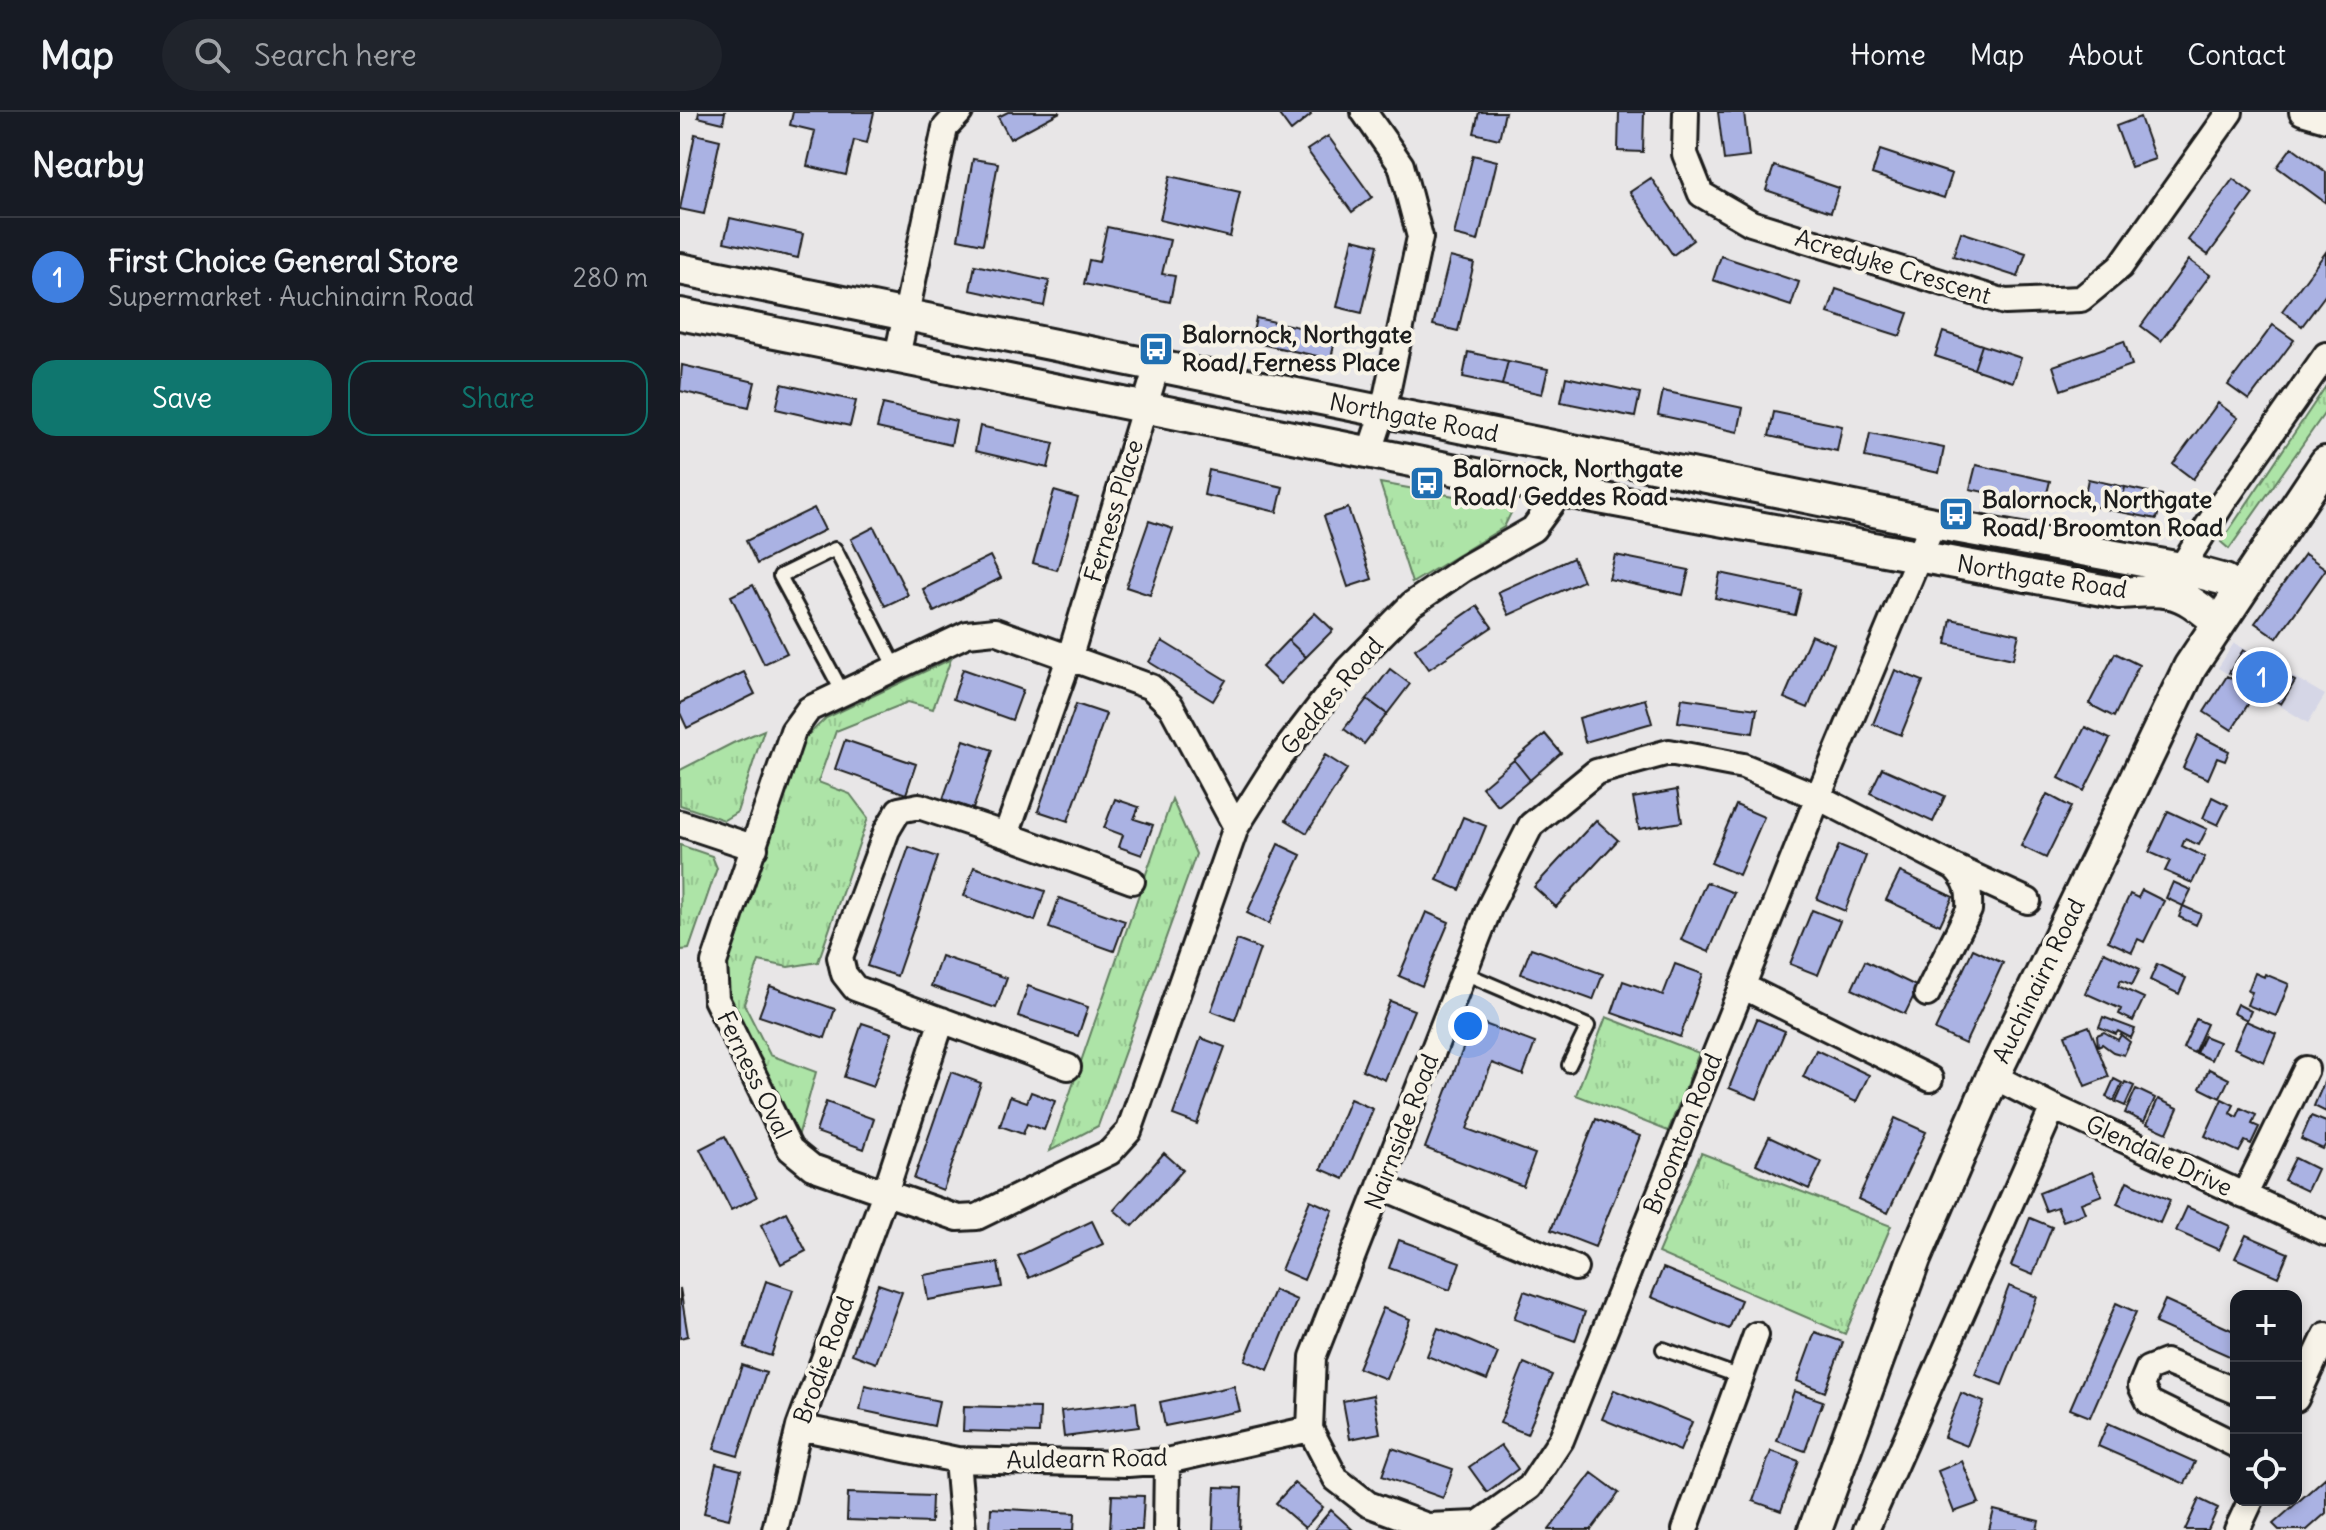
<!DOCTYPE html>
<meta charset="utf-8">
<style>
:root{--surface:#171b24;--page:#20242c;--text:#f1f3f6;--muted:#9ea1a6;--line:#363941;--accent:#0f766e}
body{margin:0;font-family:Delius,sans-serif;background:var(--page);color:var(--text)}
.controls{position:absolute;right:24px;bottom:24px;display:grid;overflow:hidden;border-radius:16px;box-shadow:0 4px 12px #0003}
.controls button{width:72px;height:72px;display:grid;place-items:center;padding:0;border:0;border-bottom:2px solid var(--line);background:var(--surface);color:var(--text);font:40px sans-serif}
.you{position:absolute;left:788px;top:914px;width:28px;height:28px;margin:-20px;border:6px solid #fff;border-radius:50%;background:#1a73e8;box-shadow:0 0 0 12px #1a73e833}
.badge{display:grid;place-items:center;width:52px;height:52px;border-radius:50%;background:var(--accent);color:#fff;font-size:26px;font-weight:700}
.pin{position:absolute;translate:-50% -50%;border:4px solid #fff;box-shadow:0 2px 8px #0006}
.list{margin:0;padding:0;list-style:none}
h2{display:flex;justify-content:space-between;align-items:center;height:104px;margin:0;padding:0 32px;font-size:34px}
h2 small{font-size:26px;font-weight:400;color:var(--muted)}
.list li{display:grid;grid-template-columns:52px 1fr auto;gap:24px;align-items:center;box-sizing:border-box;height:120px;padding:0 32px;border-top:2px solid var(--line)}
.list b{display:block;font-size:30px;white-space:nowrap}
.list p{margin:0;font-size:26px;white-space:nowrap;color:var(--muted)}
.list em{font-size:26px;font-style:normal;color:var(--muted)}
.actions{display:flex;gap:16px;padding:24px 32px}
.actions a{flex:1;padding:18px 0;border:2px solid var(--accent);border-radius:24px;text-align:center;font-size:28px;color:var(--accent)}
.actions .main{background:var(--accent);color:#fff}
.icon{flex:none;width:44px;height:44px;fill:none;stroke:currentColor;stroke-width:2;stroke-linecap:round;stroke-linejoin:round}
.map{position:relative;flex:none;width:1646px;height:1418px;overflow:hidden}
header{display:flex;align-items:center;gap:48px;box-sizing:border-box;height:112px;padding:0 40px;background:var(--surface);border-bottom:2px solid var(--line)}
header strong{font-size:38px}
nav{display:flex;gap:44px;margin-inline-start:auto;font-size:28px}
.search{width:560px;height:72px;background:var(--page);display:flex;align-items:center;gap:20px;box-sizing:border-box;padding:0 28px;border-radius:44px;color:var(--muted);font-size:30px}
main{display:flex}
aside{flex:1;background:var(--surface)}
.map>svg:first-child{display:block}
.built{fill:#d5d6e6}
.grass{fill:url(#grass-tufts);stroke:#648062;stroke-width:2}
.building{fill:#aab2e3;stroke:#1c1c1c;stroke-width:2}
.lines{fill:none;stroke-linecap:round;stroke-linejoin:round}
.service-casing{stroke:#1c1c1c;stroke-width:18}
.minor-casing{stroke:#1c1c1c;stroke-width:30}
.tertiary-casing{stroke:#1c1c1c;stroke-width:36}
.secondary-casing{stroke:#1c1c1c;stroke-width:38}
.service{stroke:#f7f3e8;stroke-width:12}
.minor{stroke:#f7f3e8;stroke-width:24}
.tertiary{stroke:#f7f3e8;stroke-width:30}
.secondary{stroke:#f7f3e8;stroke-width:32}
.labels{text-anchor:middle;stroke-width:8;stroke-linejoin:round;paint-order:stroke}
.street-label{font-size:24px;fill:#1c1c1c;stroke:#f7f3e8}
.poi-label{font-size:24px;font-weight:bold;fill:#1c1c1c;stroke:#f7f3e8;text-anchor:start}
</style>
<header>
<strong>Map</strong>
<div class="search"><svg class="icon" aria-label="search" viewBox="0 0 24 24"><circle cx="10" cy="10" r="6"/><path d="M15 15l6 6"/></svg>Search here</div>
<nav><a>Home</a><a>Map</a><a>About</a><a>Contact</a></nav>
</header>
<main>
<aside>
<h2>Nearby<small></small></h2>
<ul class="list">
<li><span class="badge" style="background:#3f7fe0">1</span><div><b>First Choice General Store</b><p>Supermarket · Auchinairn Road</p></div><em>280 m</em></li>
</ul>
<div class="actions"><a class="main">Save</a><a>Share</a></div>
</aside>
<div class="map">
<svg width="1646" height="1418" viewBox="0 0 1646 1418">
<defs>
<pattern id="grass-tufts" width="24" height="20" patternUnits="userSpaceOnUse" patternTransform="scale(2)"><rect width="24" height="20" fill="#ade4a7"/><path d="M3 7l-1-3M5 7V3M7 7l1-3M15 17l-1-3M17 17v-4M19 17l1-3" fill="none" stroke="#94c38f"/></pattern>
</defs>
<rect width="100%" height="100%" fill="#e8e6e7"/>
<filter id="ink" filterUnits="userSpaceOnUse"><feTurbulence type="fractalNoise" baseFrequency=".0125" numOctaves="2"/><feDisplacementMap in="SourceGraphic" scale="16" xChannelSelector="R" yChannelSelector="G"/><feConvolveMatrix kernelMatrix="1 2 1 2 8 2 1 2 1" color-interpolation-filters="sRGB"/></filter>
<g filter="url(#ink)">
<path class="built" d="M1554,531L1645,583L1628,611L1538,556Z"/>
<path class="grass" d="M1646,274V299L1549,437L1541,430Z
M700,371L820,392L831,401L824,415L732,471Z
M271,547L253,597L228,590L156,619L138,670L170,682L188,706L138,850L108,855L79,849L64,892L90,943L136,960L118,1025L41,875L40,849L125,626L146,606Z
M84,618L57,700L44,708L0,693V658L53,631Z
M492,687L516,742L418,1014L370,1039Z
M0,733L32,744L37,756L9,837L1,838Z
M926,905L1019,941L988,1019L896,983Z
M1021,1041L1211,1114L1165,1222L978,1141Z"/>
<path class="building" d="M19,0H45L43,11L18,5Z
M113,0H194L187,31L174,28L166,63L127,54L135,19L110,13Z
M328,0H380L330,27L318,5Z
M597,0H629L631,3L611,19Z
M799,0H825L819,27L794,21Z
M939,0H964L963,40L938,39Z
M1038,0H1064L1069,45L1044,48Z
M1460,5L1475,47L1451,55L1436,14Z
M15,22L40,28L24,102L0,97Z
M648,24L692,85L672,100L627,38Z
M1612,35L1646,60V91L1597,55Z
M1200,38L1272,62L1264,86L1192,62Z
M793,43L817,49L798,129L774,123Z
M293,47L318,51L303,132L278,127Z
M1094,54L1159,76L1151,100L1086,78Z
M490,64L560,80L550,125L480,108Z
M971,66L1013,128L993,143L950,80Z
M1553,67L1573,82L1528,143L1508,128Z
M50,106L123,122L118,146L44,130Z
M427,115L490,128L482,162L495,164L490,190L404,172L409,148L419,150Z
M1281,120L1346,141L1338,165L1273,144Z
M673,127L698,133L682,201L657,195Z
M1646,140V182L1622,214L1602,199Z
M1041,144L1119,170L1111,194L1033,168Z
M770,145L794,151L778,219L753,213Z
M1509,148L1530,163L1481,229L1461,214Z
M295,153L369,169L364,194L290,178Z
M1156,177L1228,201L1220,224L1148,201Z
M576,206L656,223L651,247L571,230Z
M1593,213L1614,228L1569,288L1548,273Z
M1263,220L1302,233L1294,257L1255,244Z
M1444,229L1452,253L1381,278L1373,254Z
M1302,233L1341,246L1333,270L1294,257Z
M788,240L828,249L822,273L783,265Z
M828,249L868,257L862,282L822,273Z
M2,253L75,270L69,295L0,279Z
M886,265L960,281L955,305L881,290Z
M102,272L176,289L170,314L96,297Z
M983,279L1063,296L1058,320L978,303Z
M1538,291L1558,306L1513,367L1493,352Z
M203,292L276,309L271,333L197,316Z
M1094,300L1162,314L1157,339L1089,324Z
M300,314L374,331L368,356L295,339Z
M1190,321L1264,336L1259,361L1185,345Z
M1296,353L1370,369L1364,393L1290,377Z
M529,358L603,375L597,400L524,383Z
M1408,367L1445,375L1440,400L1403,392Z
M1445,375L1482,383L1477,407L1440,400Z
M374,379L398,386L377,458L353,451Z
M134,396L145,418L77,452L66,429Z
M668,396L692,467L668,475L644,404Z
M469,409L493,417L470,483L446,475Z
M194,415L228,483L205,494L171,427Z
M1625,442L1646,457L1597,526L1575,511Z
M935,443L1009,458L1003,483L929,467Z
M310,444L321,466L254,500L243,477Z
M893,446L903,469L829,503L818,480Z
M1040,461L1121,478L1115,503L1035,486Z
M73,473L107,541L84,552L51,484Z
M797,494L812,515L749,557L735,537Z
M635,501L653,518L626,545L608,528Z
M1271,507L1339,522L1333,547L1266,532Z
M1131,523L1154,532L1128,596L1104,586Z
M608,528L626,545L600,572L582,555Z
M482,529L546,568L533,589L469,550Z
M1563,538L1615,569L1601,592L1549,561Z
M1435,541L1459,553L1434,605L1409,592Z
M283,557L343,578L332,608L273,587Z
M710,557L730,572L707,602L687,587Z
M1215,558L1243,569L1221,623L1193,612Z
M64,560L75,582L7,616L0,601V591Z
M1547,564L1575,581L1552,618L1524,600Z
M1002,586L1077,597L1073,621L998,610Z
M687,587L707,602L684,632L664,617Z
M965,587L972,611L905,630L899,606Z
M396,592L426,602L388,709L358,699Z
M1405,615L1430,627L1404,679L1379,666Z
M865,622L881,641L850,668L834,648Z
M1518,623L1549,639L1545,649L1537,646L1528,667L1503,656Z
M165,628L236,652L226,682L155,657Z
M284,628L313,638L293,697L263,687Z
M645,643L667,657L627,721L606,708Z
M834,648L850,668L818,694L802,675Z
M1202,656L1265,684L1253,710L1190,681Z
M997,678L1002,710L959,717L953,686Z
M1367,682L1391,695L1366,746L1341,734Z
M1532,685L1548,693L1538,713L1523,706Z
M435,687L459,695L454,707L473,713L462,743L439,735L443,723L424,716Z
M1056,693L1084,705L1059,763L1031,751Z
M1488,699L1527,717L1519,733L1505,727L1502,734L1525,745L1512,771L1485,759L1490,749L1469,740Z
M783,705L806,714L780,778L757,768Z
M916,708L938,728L876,795L854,775Z
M598,732L621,743L589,812L567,801Z
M1159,733L1186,744L1165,799L1137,787Z
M229,735L258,745L217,864L187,854Z
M294,755L365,779L355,809L284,784Z
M1220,760L1273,785L1260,813L1206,788Z
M1026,770L1054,781L1029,840L1001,828Z
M1493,770L1511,778L1503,794L1486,786Z
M1462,778L1484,789L1464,830L1458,827L1452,840L1428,829L1450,782L1458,786Z
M379,786L445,809L434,839L369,816Z
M1503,794L1521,802L1516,813L1499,805Z
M1132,798L1160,809L1138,863L1110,852Z
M746,800L769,810L742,874L719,864Z
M557,828L580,837L555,908L531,899Z
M851,836L923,862L913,888L841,862Z
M1293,837L1323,851L1285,932L1255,918Z
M1424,840L1460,857L1452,873L1441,868L1438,874L1464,886L1453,909L1439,902L1441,897L1405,881Z
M261,844L327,866L316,896L251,874Z
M1185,849L1238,875L1225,902L1172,877Z
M995,852L1023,862L1000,925L932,901L943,869L983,883Z
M1477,852L1506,866L1499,882L1470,868Z
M1575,861L1584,865L1585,862L1609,872L1596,904L1567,893L1572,880L1568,879Z
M90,874L155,897L145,926L79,904Z
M348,874L408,895L398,924L338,904Z
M710,889L734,898L705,968L682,958Z
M1557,892L1571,899L1567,908L1553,901Z
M1423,905L1455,917L1451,926L1438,919L1436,922L1419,915Z
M1077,907L1105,919L1077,987L1049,976Z
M1516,907L1527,912L1514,941L1503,936Z
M794,908L855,931L843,963L812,951L787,1017L855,1042L843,1074L745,1036Z
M1566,909L1596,922L1584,950L1554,936Z
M182,911L212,921L193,975L164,965Z
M1409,914L1429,965L1405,974L1385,923Z
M1424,920L1438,928L1441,923L1450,930L1444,943L1433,940L1422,932L1418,934L1417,923Z
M1524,924L1539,930L1531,948L1516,941Z
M521,926L545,935L517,1012L493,1003Z
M1136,938L1189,963L1176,990L1123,965Z
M1529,957L1549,967L1540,986L1520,976Z
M271,960L301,971L263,1078L234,1067Z
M1434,967L1442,971L1434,989L1426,985Z
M1645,968H1646V1000L1634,994Z
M1445,970L1454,974L1445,994L1436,990Z
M1456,977L1475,986L1464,1010L1445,1001Z
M351,980L375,989L364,1018L347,1012L343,1022L320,1014L330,984L347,990Z
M670,987L693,997L664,1067L641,1057Z
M1478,987L1498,996L1487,1021L1467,1012Z
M1542,987L1554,993L1550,1001L1557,1005L1561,996L1576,1003L1572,1012L1579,1015L1571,1032L1565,1029L1559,1040L1525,1024Z
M146,990L194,1007L184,1037L136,1020Z
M1631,1004L1646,1010V1032L1643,1037L1621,1027Z
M1215,1006L1246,1020L1208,1101L1178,1087Z
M916,1007L960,1024L915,1135L871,1118Z
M45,1024L77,1085L51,1098L20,1037Z
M1089,1025L1142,1050L1129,1077L1076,1052Z
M484,1041L503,1058L453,1114L434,1098Z
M1615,1046L1637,1057L1627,1079L1604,1068Z
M1412,1060L1422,1083L1401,1091L1405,1101L1383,1109L1377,1095L1366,1099L1359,1081Z
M1447,1069L1490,1088L1480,1111L1437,1092Z
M630,1088L653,1098L624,1168L601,1158Z
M1507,1095L1550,1114L1539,1138L1496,1119Z
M106,1100L126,1139L101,1152L81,1113Z
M1350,1106L1372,1115L1353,1163L1331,1154Z
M412,1109L423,1132L349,1166L338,1144Z
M1566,1123L1608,1141L1598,1165L1555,1146Z
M719,1128L780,1150L770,1178L709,1156Z
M318,1151L322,1175L248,1188L244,1163Z
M983,1156L1061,1188L1049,1217L971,1185Z
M86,1169L113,1178L91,1244L64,1235Z
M198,1172L222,1180L196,1251L172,1242Z
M1329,1174L1357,1185L1322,1273L1295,1263Z
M0,1176L8,1224L0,1226Z
M594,1178L617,1188L588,1258L565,1248Z
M844,1179L905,1200L895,1229L834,1207Z
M1485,1188L1556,1220V1247L1475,1211Z
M1436,1191L1456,1200L1410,1305L1390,1297Z
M703,1196L730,1207L706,1267L678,1256Z
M758,1216L818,1241L807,1268L747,1244Z
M1135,1220L1163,1230L1145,1280L1117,1269Z
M844,1251L872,1263L847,1322L820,1311Z
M62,1253L86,1261L58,1344L34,1337Z
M185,1273L259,1289L254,1314L180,1298Z
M554,1274L560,1299L485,1314L480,1290Z
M934,1278L1012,1310L1000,1339L922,1307Z
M1114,1279L1143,1289L1125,1339L1097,1329Z
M1281,1281L1304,1290L1287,1334L1264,1325Z
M693,1283L700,1321L670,1327L663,1289Z
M456,1290L459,1315L384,1325L381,1299Z
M284,1294L360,1296L359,1321L283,1319Z
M1428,1311L1515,1350L1505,1372L1418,1334Z
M821,1333L838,1357L807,1380L789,1355Z
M712,1336L773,1357L763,1386L702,1364Z
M1091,1339L1119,1349L1101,1399L1073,1389Z
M1282,1349L1299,1391L1274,1400L1258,1359Z
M36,1352L61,1358L49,1407L24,1401Z
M912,1361L939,1381L911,1418H869Z
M1646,1365V1401L1627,1418H1599L1593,1412Z
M614,1371L643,1395L625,1416L596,1391Z
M535,1375L562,1376L560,1418H533Z
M168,1381L252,1384L251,1411L167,1408Z
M432,1383L464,1384L462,1418H430Z
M1519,1387L1538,1396L1528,1418H1505Z
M311,1396L395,1401L394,1418H310Z
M651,1398L673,1418H634Z
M1314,1398L1359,1409L1357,1418H1309Z"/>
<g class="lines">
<g class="service-casing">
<path id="service" d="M163,581L100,464L155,437L216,556
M784,861L908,914L889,953
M983,1237L1061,1265"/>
</g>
<g class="minor-casing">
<path id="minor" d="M684,0L721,53L740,125L703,300L689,342
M1006,0L1005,42L1021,82L1071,111L1325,190L1401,187L1440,155L1550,0
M1622,0L1646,7
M217,245L265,16L280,0
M1497,472L1501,456L1543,390L1646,243
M0,711L75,736
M556,715L491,594L471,575L315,519L287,522L129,597L113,619L34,851L36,887L110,1037L132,1055L278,1106L297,1105L430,1040L449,1019L556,715L599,647L668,557L732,492L783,457L853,417L881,379L892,337
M326,723L390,544L477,254
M1276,756L1348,789
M1062,874L1250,967
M388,955L175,876L164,862L160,845L207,718L219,698L239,694L326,723L452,769
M1313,964L1373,995L1646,1121
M700,1074L895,1156
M1564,1084L1626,957
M1556,1279L1486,1250L1468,1257L1461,1274L1469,1290L1556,1333
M1616,1287L1646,1223
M119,1315L277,1348L448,1352L487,1349L630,1317
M630,1317L656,1367L688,1392L747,1414L798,1412L850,1375L881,1328L1138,685L1253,411
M630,1317L633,1245L810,794L851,713L916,660L989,640L1063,654L1138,685L1274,755C1288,768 1290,779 1289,798L1247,882
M277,1348L283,1418
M95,1418L119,1315L205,1081L262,908
M486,1418L487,1349
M1005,1418L1076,1223
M1186,1418L1373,995
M1557,1418L1571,1388"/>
</g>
<g class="tertiary-casing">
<path id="tertiary" d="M0,157L1253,411L1501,456L1545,468L1561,478
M0,202L881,379L1439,481C1462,480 1487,475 1508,488C1519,494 1529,504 1539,510"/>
</g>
<g class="secondary-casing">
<path id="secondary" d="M1135,1418L1234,1147L1313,964L1510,555L1646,351"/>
</g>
<use href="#service" class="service"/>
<use href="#minor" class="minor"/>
<use href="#tertiary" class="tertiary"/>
<use href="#secondary" class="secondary"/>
</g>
</g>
<defs>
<g id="bus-square" transform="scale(1.8)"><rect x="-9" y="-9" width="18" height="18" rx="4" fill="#1f6fb2" stroke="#f7f3e8"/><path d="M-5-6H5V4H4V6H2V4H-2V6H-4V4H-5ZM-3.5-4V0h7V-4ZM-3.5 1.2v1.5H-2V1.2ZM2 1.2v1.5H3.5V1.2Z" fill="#fff"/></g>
</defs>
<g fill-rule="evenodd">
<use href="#bus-square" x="476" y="237"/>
<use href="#bus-square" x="747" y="371"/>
<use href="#bus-square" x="1276" y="402"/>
</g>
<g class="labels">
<g class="street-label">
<text transform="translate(1213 155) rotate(17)" y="8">Acredyke Crescent</text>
<text transform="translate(734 306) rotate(11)" y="8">Northgate Road</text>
<text transform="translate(434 399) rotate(-73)" y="8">Ferness Place</text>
<text transform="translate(1362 465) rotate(9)" y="8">Northgate Road</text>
<text transform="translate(652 584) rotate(-50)" y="8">Geddes Road</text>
<text transform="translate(1359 869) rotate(-64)" y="8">Auchinairn Road</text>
<text transform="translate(74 963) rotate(64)" y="8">Ferness Oval</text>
<text transform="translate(722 1020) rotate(-69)" y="8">Nairnside Road</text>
<text transform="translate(1003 1022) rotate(-68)" y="8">Broomton Road</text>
<text transform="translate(1479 1044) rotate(25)" y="8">Glendale Drive</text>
<text transform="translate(144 1248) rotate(-70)" y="8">Brodie Road</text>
<text transform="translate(407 1347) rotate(-1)" y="8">Auldearn Road</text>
</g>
<g class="poi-label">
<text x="502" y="231">Balornock, Northgate<tspan x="502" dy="28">Road/ Ferness Place</tspan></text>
<text x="773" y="365">Balornock, Northgate<tspan x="773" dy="28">Road/ Geddes Road</tspan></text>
<text x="1302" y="396">Balornock, Northgate<tspan x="1302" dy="28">Road/ Broomton Road</tspan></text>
</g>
</g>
</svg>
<div class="controls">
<button>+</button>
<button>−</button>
<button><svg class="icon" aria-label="locate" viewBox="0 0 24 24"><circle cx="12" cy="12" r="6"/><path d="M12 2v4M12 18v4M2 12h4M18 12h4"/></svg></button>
</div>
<div class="you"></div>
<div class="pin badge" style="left:1582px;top:565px;background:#3f7fe0">1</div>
</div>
</main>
